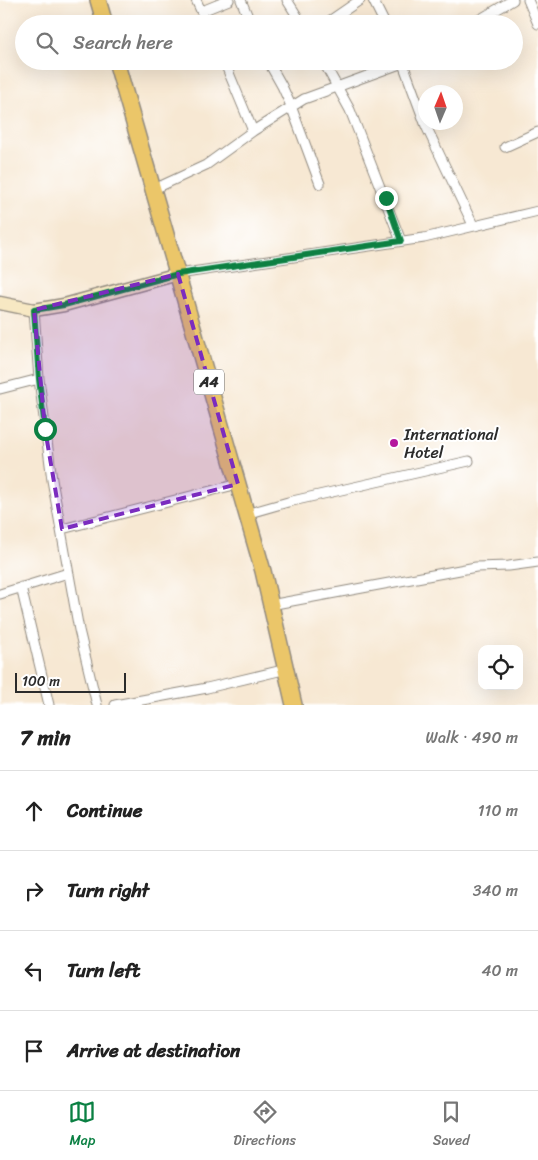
<!DOCTYPE html>
<meta charset="utf-8">
<style>
:root{--surface:#fff;--page:#f2f2f2;--text:#222;--muted:#767676;--line:#e0e0e0;--accent:#0b8043}
body{margin:0;font-family:Sriracha,sans-serif;background:var(--page);color:var(--text)}
.controls{position:absolute;right:15px;bottom:15px;display:grid;overflow:hidden;border-radius:10px;box-shadow:0 5px 20px #0002}
.controls button{width:45px;height:45px;display:grid;place-items:center;padding:0;border:0;border-bottom:1px solid var(--line);background:var(--surface);color:var(--text);font:25px sans-serif}
.compass{position:absolute;left:418px;top:85px;width:45px;height:45px;border-radius:50%;background:var(--surface);box-shadow:0 5px 20px #0002;rotate:2deg}
.scale{position:absolute;left:15px;bottom:12px;width:111px;box-sizing:border-box;padding-left:5px;border:2px solid #2b2b2b;border-top:0;font-size:14px;line-height:18px;white-space:nowrap;color:#2b2b2b;-webkit-text-stroke:4px #fff;paint-order:stroke}
.stop{position:absolute;width:15px;height:15px;margin:-11px;border:4px solid #0b8043;border-radius:50%;background:#fff}
.stop.end{background:#0b8043;border-color:#fff;box-shadow:0 1px 5px #0008}
.list{margin:0;padding:0;list-style:none}
h2{display:flex;justify-content:space-between;align-items:center;height:65px;margin:0;padding:0 20px;font-size:21px}
h2 small{font-size:16px;font-weight:400;color:var(--muted)}
.list li{display:grid;grid-template-columns:32px 1fr auto;gap:15px;align-items:center;box-sizing:border-box;height:80px;padding:0 20px;border-top:1px solid var(--line)}
.list b{display:block;font-size:19px;white-space:nowrap}
.list em{font-size:16px;font-style:normal;color:var(--muted)}
.icon{flex:none;width:28px;height:28px;fill:none;stroke:currentColor;stroke-width:2;stroke-linecap:round;stroke-linejoin:round}
.map{position:relative;flex:none;width:538px;height:705px;overflow:hidden}
.search{position:absolute;background:var(--surface);box-shadow:0 5px 20px #0002;left:15px;right:15px;top:15px;height:55px;display:flex;align-items:center;gap:12px;box-sizing:border-box;padding:0 18px;border-radius:28px;color:var(--muted);font-size:19px}
.sheet{height:385px;background:var(--surface)}
nav{display:flex;justify-content:space-around;align-items:center;box-sizing:border-box;height:70px;border-top:1px solid var(--line);background:var(--surface);font-size:14px;color:var(--muted)}
nav a{display:grid;justify-items:center;gap:2px}
nav .on{color:var(--accent)}
.map>svg:first-child{display:block}
.lines{fill:none;stroke-linecap:round;stroke-linejoin:round}
.street-casing{stroke:#918a7f;stroke-width:11}
.secondary-casing{stroke:#918a7f;stroke-width:15}
.highway-casing{stroke:#918a7f;stroke-width:18}
.street{stroke:#fff;stroke-width:9}
.secondary{stroke:#f7e8c3;stroke-width:12}
.highway{stroke:#ebc669;stroke-width:15}
.route{stroke:#0b8043;stroke-width:6}
.marked{fill:#7b2cbf;fill-opacity:0.2;stroke:#7b2cbf;stroke-width:4;stroke-dasharray:10 6;stroke-linejoin:round}
.poi-dot{fill:#b5179e;stroke:#fff;stroke-width:2}
.labels{text-anchor:middle;stroke-width:4;stroke-linejoin:round;paint-order:stroke}
.shield{fill:#fff;stroke:#6b6b6b;stroke-width:1}
.shield-label{font-size:15px;font-weight:bold;fill:#2b2b2b}
.poi-label{font-size:16px;fill:#2b2b2b;stroke:#fff;text-anchor:start}
</style>
<div class="map">
<svg width="538" height="705" viewBox="0 0 538 705">
<rect width="100%" height="100%" fill="#fff"/>
<filter id="ink" filterUnits="userSpaceOnUse"><feTurbulence type="fractalNoise" baseFrequency=".02" numOctaves="2"/><feDisplacementMap in="SourceGraphic" scale="10" xChannelSelector="R" yChannelSelector="G"/><feConvolveMatrix kernelMatrix="1 2 1 2 8 2 1 2 1" color-interpolation-filters="sRGB"/></filter>
<filter id="wash" filterUnits="userSpaceOnUse"><feTurbulence type="fractalNoise" baseFrequency=".0096" numOctaves="4" result="noise"/><feDisplacementMap in="SourceGraphic" scale="20" xChannelSelector="R" yChannelSelector="G"/><feGaussianBlur stdDeviation="1.12" result="paint"/><feColorMatrix in="noise" values="0 0 0 0 0 0 0 0 0 0 0 0 0 0 0 0 0 1.4 0 .05"/><feComposite in="paint" operator="in"/></filter>
<g filter="url(#wash)">
<rect width="100%" height="100%" fill="#f7e8d3"/>
</g>
<g filter="url(#ink)">
<g class="lines">
<g class="street-casing">
<path id="street" d="M196,0L207,24
M241,0L251,24
M287,0L302,24
M373,0L385,24
M528,0L538,24
M202,11L229,0
M325,24L360,0
M472,24L513,0
M224,61L253,131
M268,61L282,86L291,106L320,184
M323,61L350,110L401,241
M402,61L426,126L473,225
M505,147L538,132
M152,190L206,165L253,131L304,99L408,61
M178,274L424,238L538,211
M34,310L39,379L52,480L79,630L97,705
M0,389L39,379
M246,514L288,502L469,461
M62,529L238,484
M21,587L49,705
M0,594L68,573
M270,605L476,567L509,566L538,562
M115,705L207,688L287,669"/>
</g>
<g class="secondary-casing">
<path id="secondary" d="M0,303L34,310L64,305L178,274"/>
</g>
<g class="highway-casing">
<path id="highway" d="M98,0L105,24
M116,61L263,571L294,705"/>
</g>
<use href="#street" class="street"/>
<use href="#secondary" class="secondary"/>
<use href="#highway" class="highway"/>
</g>
</g>
<g class="lines" filter="url(#ink)">
<path class="route" d="M45,429L39,379L34,310L64,305L178,274L401,241L386,198"/>
</g>
<path class="marked" d="M178,274L238,484L62,529L45,429L34,310Z"/>
<circle class="poi-dot" cx="394" cy="443" r="5"/>
<g class="labels">
<rect class="shield" x="194" y="369.5" width="30" height="25" rx="4"/>
<g class="shield-label">
<text x="209" y="387">A4</text>
</g>
<g class="poi-label">
<text x="404" y="440">International<tspan x="404" dy="18">Hotel</tspan></text>
</g>
</g>
</svg>
<div class="controls">
<button><svg class="icon" aria-label="locate" viewBox="0 0 24 24"><circle cx="12" cy="12" r="6"/><path d="M12 2v4M12 18v4M2 12h4M18 12h4"/></svg></button>
</div>
<svg class="compass" viewBox="-18 -18 36 36"><path d="M0-13l5 13h-10z" fill="#e53935"/><path d="M0 13l5-13h-10z" fill="#767676"/></svg>
<div class="scale">100 m</div>
<div class="stop" style="left:45px;top:429px"></div>
<div class="stop end" style="left:386px;top:198px"></div>
<div class="search"><svg class="icon" aria-label="search" viewBox="0 0 24 24"><circle cx="10" cy="10" r="6"/><path d="M15 15l6 6"/></svg>Search here</div>
</div>
<section class="sheet">
<h2>7 min<small>Walk · 490 m</small></h2>
<ul class="list">
<li><svg class="icon" aria-label="ahead" viewBox="0 0 24 24"><path d="M12 20V5M6 11l6-6 6 6"/></svg><div><b>Continue</b></div><em>110 m</em></li>
<li><svg class="icon" aria-label="right" viewBox="0 0 24 24"><path d="M7 20v-9h11M14 6l5 5-5 5"/></svg><div><b>Turn right</b></div><em>340 m</em></li>
<li><svg class="icon" aria-label="left" viewBox="0 0 24 24"><path d="M17 20v-9H6M10 6l-5 5 5 5"/></svg><div><b>Turn left</b></div><em>40 m</em></li>
<li><svg class="icon" aria-label="arrive" viewBox="0 0 24 24"><path d="M6 21V4h12l-3 4 3 4H6"/></svg><div><b>Arrive at destination</b></div></li>
</ul>
</section>
<nav>
<a class="on"><svg class="icon" aria-label="map" viewBox="0 0 24 24"><path d="M3 6l6-2 6 2 6-2v14l-6 2-6-2-6 2zM9 4v14M15 6v14"/></svg>Map</a>
<a><svg class="icon" aria-label="directions" viewBox="0 0 24 24"><path d="M12 3l9 9-9 9-9-9zM9 14v-3h6M13 9l2 2-2 2"/></svg>Directions</a>
<a><svg class="icon" aria-label="saved" viewBox="0 0 24 24"><path d="M7 4h10v16l-5-4-5 4z"/></svg>Saved</a>
</nav>
